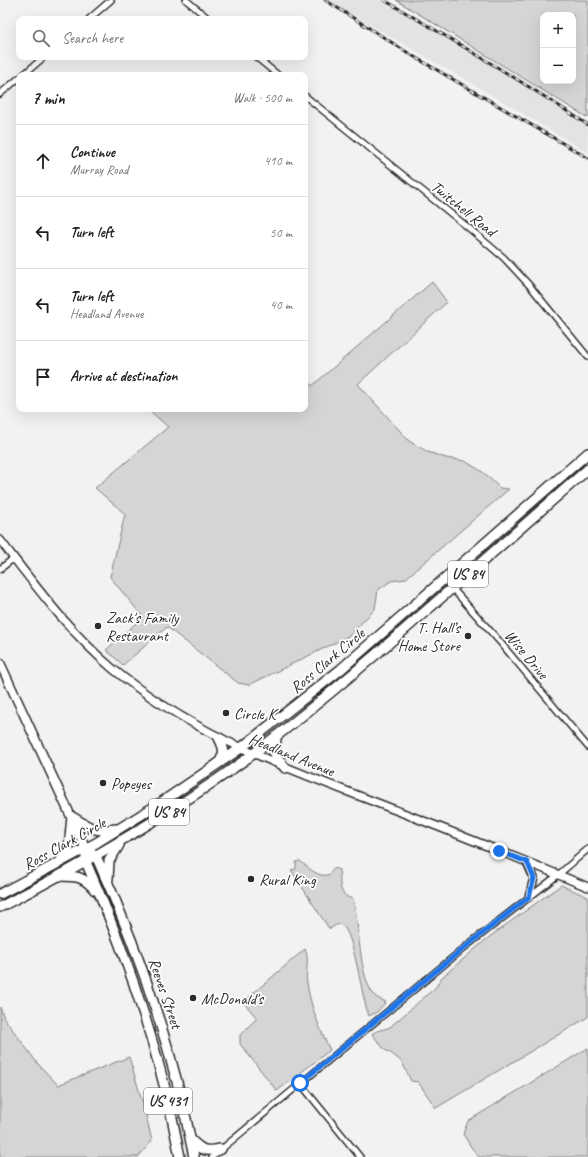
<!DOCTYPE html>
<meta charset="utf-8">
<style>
:root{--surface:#fff;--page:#f2f2f2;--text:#202124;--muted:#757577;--line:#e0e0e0}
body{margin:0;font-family:Caveat,sans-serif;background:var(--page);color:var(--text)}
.controls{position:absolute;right:12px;top:12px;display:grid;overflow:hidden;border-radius:8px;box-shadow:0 4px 16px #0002}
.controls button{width:36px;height:36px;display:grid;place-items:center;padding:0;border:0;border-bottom:1px solid var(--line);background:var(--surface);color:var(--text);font:20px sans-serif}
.stop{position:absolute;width:12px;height:12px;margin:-9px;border:3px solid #1a73e8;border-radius:50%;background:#fff}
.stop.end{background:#1a73e8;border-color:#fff;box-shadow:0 1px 4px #0008}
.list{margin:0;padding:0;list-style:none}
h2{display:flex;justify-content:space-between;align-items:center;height:52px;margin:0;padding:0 16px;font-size:17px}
h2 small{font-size:13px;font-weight:400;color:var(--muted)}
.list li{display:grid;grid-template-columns:26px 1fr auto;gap:12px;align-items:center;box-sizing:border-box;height:72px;padding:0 16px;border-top:1px solid var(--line)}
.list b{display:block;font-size:15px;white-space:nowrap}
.list p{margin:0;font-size:13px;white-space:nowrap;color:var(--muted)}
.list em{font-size:13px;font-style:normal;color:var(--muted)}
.icon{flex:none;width:22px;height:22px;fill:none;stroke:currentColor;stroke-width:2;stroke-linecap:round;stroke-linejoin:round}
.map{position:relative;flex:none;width:588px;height:1157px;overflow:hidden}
.search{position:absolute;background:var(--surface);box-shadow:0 4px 16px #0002;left:16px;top:16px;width:292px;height:44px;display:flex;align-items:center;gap:10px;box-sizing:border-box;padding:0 14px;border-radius:8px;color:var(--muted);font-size:15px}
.panel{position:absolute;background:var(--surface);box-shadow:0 4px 16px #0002;left:16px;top:72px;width:292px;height:340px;border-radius:8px}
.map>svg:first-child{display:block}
.built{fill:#e3e3e3}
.green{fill:#d5d5d5;stroke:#808080;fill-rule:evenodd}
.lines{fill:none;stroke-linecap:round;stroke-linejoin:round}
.street-casing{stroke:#2b2b2b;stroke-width:8}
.secondary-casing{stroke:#2b2b2b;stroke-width:10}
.primary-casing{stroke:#2b2b2b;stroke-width:11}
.highway-casing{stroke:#2b2b2b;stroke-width:12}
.street{stroke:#fff;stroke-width:5}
.secondary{stroke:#fff;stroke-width:7}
.primary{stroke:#fff;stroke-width:8}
.highway{stroke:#fff;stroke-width:9}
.rail-casing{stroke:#2b2b2b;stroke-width:3}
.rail{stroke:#fff;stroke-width:1.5;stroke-dasharray:4.5;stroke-linecap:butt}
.route{stroke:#1a73e8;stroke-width:5}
.poi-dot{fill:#2b2b2b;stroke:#fff;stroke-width:1.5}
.labels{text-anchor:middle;stroke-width:3.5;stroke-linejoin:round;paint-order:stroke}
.shield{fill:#fff;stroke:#6b6b6b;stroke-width:1}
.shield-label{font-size:15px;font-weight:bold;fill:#2b2b2b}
.street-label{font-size:16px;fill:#2b2b2b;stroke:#fff}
.poi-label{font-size:16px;fill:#2b2b2b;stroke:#fff;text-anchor:start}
</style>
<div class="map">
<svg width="588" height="1157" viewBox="0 0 588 1157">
<rect width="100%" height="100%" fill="#f2f2f2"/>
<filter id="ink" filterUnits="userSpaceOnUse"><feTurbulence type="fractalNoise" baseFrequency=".025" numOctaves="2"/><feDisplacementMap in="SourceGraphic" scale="8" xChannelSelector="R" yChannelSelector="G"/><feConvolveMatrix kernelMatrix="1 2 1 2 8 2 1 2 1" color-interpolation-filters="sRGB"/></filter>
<g filter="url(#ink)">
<path class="built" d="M327,0H380L588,122V153L507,104Z"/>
<path class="green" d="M396,0H588V118ZM543,15H573V81H543Z
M432,282L447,302L358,384L409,441L428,452L446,458L465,461L484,473L500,488L509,489L405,579L391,581L378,590L375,609L349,636L249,685L238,683L167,627L123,665L106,650L143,617L110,577L125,514L95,488L168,427L148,409H305V377L312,386Z
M300,861C309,868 319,879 330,874L333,868L339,870C341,883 337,895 353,899C360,923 358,978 375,996C378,999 382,1000 386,1002L377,1012L369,1016C362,1002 354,929 341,925C338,923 333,927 330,929L328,927L291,870L296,869V862Z
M561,885L588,897V1017L436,1108L418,1082L411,1081L402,1062L392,1054L385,1050L372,1034C378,1029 384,1030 390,1027L436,987L441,978L488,938Z
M305,949C310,960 305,971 307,983C310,1005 320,1030 330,1050L277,1091L240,1044V1035L257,1018L243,1002Z
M0,1007L4,1018L38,1064L58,1085L129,1057L144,1107L152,1141L138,1157H0Z
M588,1048V1157H479L471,1147L463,1134L468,1121Z"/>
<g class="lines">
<g class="street-casing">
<path id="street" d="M186,0L209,19
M89,19L111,0
M256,57L278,75
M23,75L44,57
M0,94L19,78
M305,96L470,229L504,258L530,286L588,357
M0,569L14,558
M444,579L500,642L588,747
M300,1083L360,1157
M212,1157L469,944L558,875L588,849"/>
</g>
<g class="secondary-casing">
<path id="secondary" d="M0,540C35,585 69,632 113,669C188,730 265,760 354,794C432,824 511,855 588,887
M527,862L534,878L529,897"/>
</g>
<g class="primary-casing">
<path id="primary" d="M0,663L86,849"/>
</g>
<g class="highway-casing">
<path id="highway" d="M276,737L275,754L285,768
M219,763C225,752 225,750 219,738
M92,853L96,856C140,953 174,1053 194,1157
M86,856V862C128,957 161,1055 180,1157
M60,862L69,847L72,817C90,827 94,833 116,829
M61,876C78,876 84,877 95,890
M108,879L109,861L119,845
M0,894L96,843L162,802L241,748L340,670L588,453
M0,907C88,862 173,813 253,754C313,709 370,660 427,610C480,563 534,516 588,469
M191,1140C202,1151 205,1152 221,1149"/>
</g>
<use href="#street" class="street"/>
<use href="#secondary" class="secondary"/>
<use href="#primary" class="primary"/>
<use href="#highway" class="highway"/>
<g class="rail-casing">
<path id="rail" d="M325,0L413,56L588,158
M384,0C453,40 521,80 588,125"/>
</g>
<use href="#rail" class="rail"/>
</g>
</g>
<g class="lines" filter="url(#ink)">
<path class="route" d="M300,1083L469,944L529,897L534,878L527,862L499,851"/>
</g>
<g class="poi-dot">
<circle cx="98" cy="626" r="4"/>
<circle cx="468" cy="636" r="4"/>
<circle cx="226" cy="713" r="4"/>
<circle cx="103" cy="783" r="4"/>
<circle cx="251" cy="879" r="4"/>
<circle cx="193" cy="998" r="4"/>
</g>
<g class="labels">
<g class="shield">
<rect x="448" y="561" width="40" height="26" rx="3"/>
<rect x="149" y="799" width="40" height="26" rx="3"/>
<rect x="144" y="1088" width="48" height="26" rx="3"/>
</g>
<g class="shield-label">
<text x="468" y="579">US 84</text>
<text x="169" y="817">US 84</text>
<text x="168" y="1106">US 431</text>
</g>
<g class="street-label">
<text transform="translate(464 208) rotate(39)" y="6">Twitchell Road</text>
<text transform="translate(527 654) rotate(50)" y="6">Wise Drive</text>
<text transform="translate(327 660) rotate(-40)" y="6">Ross Clark Circle</text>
<text transform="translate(292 754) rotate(22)" y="6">Headland Avenue</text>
<text transform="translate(64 843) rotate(-29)" y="6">Ross Clark Circle</text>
<text transform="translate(166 993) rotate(71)" y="6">Reeves Street</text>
</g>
<g class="poi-label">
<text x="106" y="623">Zack's Family<tspan x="106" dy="18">Restaurant</tspan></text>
<text x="460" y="633" text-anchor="end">T. Hall’s<tspan x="460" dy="18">Home Store</tspan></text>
<text x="234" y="719">Circle K</text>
<text x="111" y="789">Popeyes</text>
<text x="259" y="885">Rural King</text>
<text x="201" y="1004">McDonald's</text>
</g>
</g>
</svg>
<div class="controls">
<button>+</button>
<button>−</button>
</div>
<div class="stop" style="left:300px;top:1083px"></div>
<div class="stop end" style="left:499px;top:851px"></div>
<div class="search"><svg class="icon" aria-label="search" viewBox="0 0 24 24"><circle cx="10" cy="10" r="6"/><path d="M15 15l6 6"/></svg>Search here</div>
<section class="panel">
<h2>7 min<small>Walk · 500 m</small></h2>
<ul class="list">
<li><svg class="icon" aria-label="ahead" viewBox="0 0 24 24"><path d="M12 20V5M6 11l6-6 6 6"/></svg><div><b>Continue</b><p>Murray Road</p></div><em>410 m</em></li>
<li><svg class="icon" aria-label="left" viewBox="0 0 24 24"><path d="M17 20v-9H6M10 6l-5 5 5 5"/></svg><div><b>Turn left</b></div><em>50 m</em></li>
<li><svg class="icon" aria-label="left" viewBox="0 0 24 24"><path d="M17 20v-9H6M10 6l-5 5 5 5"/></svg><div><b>Turn left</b><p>Headland Avenue</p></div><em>40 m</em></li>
<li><svg class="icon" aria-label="arrive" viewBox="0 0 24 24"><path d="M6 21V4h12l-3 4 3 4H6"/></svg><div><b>Arrive at destination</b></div></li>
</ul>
</section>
</div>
